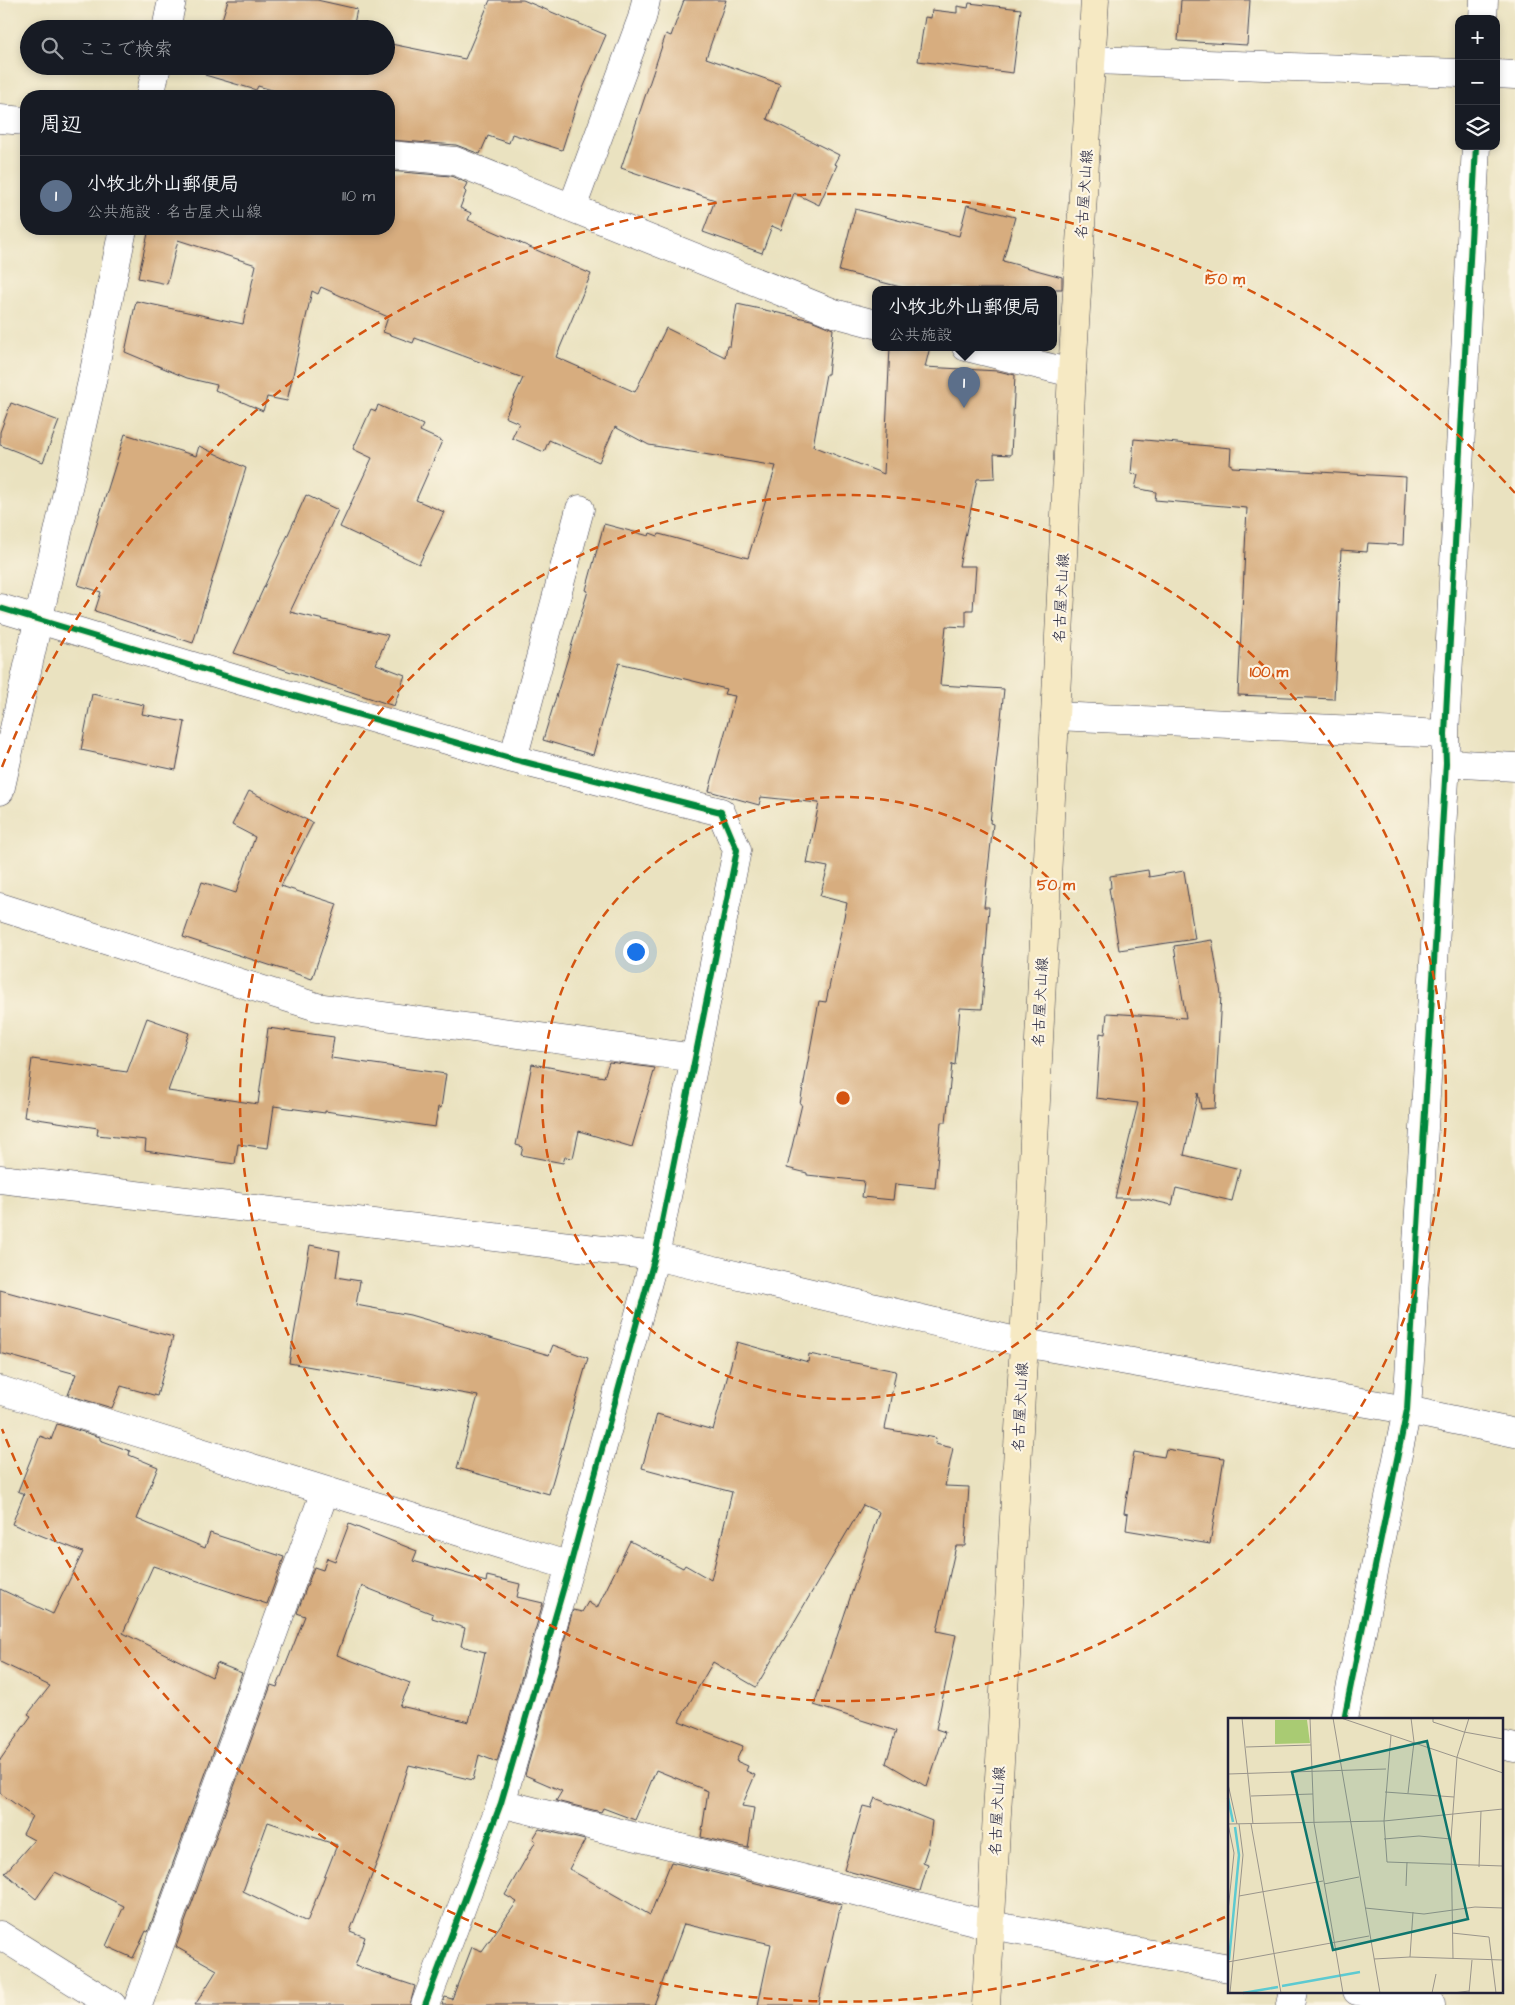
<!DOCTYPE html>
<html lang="ja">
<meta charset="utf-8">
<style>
:root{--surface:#171b24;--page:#242831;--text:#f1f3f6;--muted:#9ea1a6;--line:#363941;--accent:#0f766e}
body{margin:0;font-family:"Architects Daughter","Klee One",sans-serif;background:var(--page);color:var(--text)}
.controls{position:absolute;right:15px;top:15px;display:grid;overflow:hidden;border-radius:10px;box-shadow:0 2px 8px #0003}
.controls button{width:45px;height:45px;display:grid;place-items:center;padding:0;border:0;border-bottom:1px solid var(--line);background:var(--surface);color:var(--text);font:25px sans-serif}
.you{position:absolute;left:635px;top:951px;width:18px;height:18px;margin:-12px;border:4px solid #fff;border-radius:50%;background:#1a73e8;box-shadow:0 0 0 8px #1a73e833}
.badge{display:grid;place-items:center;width:32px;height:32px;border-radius:50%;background:var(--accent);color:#fff;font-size:16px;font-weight:700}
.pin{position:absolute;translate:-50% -41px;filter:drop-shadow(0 1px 2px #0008)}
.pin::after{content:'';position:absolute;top:26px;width:18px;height:15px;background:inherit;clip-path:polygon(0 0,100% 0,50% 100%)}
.popup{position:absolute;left:872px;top:286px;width:185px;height:65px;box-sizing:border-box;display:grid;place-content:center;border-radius:10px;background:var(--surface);filter:drop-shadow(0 1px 4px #0005);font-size:16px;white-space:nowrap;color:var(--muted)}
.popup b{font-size:19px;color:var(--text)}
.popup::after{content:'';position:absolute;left:50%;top:100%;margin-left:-10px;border:10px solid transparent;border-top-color:var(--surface)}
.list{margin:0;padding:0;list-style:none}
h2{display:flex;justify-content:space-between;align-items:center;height:65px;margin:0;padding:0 20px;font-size:21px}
h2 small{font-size:16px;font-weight:400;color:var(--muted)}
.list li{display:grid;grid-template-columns:32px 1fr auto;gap:15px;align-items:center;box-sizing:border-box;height:80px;padding:0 20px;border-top:1px solid var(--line)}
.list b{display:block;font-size:19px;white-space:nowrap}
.list p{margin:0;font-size:16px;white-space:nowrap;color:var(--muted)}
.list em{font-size:16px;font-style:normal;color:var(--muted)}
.icon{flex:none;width:28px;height:28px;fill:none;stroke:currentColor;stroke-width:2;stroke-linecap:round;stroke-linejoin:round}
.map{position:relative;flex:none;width:1515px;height:2005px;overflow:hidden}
.search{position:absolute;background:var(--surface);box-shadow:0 2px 8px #0003;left:20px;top:20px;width:375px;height:55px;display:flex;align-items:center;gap:12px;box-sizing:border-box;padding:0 18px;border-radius:28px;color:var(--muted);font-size:19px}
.panel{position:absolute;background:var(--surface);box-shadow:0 2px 8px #0003;left:20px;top:90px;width:375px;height:145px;border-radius:20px}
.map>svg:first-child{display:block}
.building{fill:#d7ad7f;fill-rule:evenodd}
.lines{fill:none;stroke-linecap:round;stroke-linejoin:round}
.minor-casing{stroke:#403f4f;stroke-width:29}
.tertiary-casing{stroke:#403f4f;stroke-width:29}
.secondary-casing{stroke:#403f4f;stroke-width:29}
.minor{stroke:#fff;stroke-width:28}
.tertiary{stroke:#fff;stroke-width:28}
.secondary{stroke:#f6e9c3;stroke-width:28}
.cycleway-casing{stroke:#fcf5e5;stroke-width:9}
.cycleway{stroke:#00873e;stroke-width:6}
.ring{fill:none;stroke:#d45411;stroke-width:2.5;stroke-dasharray:9 6}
.labels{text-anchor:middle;stroke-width:4.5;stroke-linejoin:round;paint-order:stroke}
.street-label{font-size:15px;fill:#22223b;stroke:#fcf5e5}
.inset-river{fill:none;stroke:#5dcad1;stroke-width:2.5}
.inset-road{fill:none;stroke:#9a958b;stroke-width:1}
.view{fill:#0f766e;fill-opacity:0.15;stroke:#0f766e;stroke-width:2.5}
.inset-edge{fill:none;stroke:#22223b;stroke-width:2.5}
.centre{fill:#d45411;stroke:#fcf5e5;stroke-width:2.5}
.ring-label{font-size:15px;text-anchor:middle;font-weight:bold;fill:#d45411;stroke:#fcf5e5;stroke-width:4.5;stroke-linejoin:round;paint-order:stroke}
</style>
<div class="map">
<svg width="1515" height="2005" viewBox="0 0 1515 2005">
<rect width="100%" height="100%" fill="#fcf5e5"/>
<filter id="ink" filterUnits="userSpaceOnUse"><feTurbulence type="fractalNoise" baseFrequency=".02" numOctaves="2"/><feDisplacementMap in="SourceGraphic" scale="10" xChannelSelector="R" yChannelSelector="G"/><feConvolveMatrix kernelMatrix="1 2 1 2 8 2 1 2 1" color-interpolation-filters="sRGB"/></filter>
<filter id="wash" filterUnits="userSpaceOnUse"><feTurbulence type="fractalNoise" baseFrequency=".0096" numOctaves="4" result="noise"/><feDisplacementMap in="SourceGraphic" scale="20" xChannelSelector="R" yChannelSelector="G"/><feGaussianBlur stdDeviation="1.12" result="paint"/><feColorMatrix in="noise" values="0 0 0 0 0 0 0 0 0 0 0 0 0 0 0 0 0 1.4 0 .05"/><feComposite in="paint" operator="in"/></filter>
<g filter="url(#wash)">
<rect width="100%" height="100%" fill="#eae2c0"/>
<g id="blocks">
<path class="building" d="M228,0H317L357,9L353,29H219Z
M490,0H523L606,35L578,100L562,150L512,134L509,143L488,136L480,154L456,145L389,140V96H293L258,86L256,90L205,75L208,66H386V43L465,59Z
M684,0H726L706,58L780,84L767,119L839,155L834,164L837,165L819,205L794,193L781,230L772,226L762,253L703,232L715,200L621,168L666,34L671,36Z
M1181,0H1250L1247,45L1178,41Z
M969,3L1021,9L1013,73L918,61L925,17L931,18L932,10L957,13V6L968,8Z
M389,171L451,176L467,183L464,190L466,192L460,208L471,213L468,220L591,274L556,357L635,392L666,328L725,357L727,346H730L737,304L811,320L833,329L828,374H826L813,446L884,474L890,347H930L925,367L998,371L1015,375L1011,455L994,454L995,478L977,479L959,566H976L973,610H966V627L946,626L940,685L1004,689L990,823L993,824L984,907H989L982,1009L960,1008L955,1065L952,1064L946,1122H941L935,1188L895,1184L893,1200L862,1197L864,1181L807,1175V1173L787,1168L802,1104H800L819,1001L826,1002L847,903L820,896L828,867L807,863L819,803L761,797L759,805L709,791L735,696L724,694L726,689L619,663L593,755L543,740L588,591L586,590L604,524L649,536L650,533L658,536L659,534L748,558L776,466L649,445L615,427L599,462L549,440L544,452L512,438L519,423L505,417L523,378L415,338L413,343L383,332L388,317L321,287L318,294L312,291L287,401L267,397L263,411L215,390L217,385L187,378L125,352L136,301L243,324L256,265L178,240L167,284L138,278L149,229L165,232V229H389Z
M967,205L1015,217L1003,261L1062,277V289H908L839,271L855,209L959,236Z
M11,403L59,421L43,462L0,445V432Z
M378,405L423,425L420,431L442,441L416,500L444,512L419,564L340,527L372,458L353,449L371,409L376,411Z
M125,434L196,456L199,446L246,468L193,643L95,611L101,592L78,585Z
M1134,439L1231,448L1230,465L1232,464V467L1406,477L1403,545L1368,543L1367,552L1341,550L1334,699L1238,695L1247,508L1155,500L1156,492L1135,488L1138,475L1131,474Z
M306,495L338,510L290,612L388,635L376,664L405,675L394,706L234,653Z
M92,694L144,705L142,714L185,722L176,770L81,750Z
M249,791L313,823L281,886L337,904L312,979L183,937L202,882L236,893L255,837L232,825Z
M1148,870L1149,877L1184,871L1195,939L1119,950L1109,888H1111L1110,876Z
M1212,940L1221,994L1215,1108L1201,1109L1198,1093L1184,1155L1240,1169L1232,1201L1176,1188L1172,1205L1141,1198H1115L1138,1103L1096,1098L1100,1033L1105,1034L1107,1013L1186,1018L1174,946Z
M147,1018L189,1033L168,1091L258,1104L268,1028L334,1037L331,1058L446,1074L441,1108L438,1107L435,1127L325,1111V1113L274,1106L268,1148L238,1144L235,1164L145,1151L146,1140L97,1135L98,1128L24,1117L32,1059L127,1072Z
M609,1062L655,1068L632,1147L579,1131L573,1158L565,1157L563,1163L521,1155L523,1147L516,1145L532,1064L604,1077Z
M310,1245L340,1251L336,1277L360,1281L356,1305L410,1315L549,1355L553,1345L588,1358L549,1494L457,1468L478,1396L289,1363Z
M0,1290L173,1337L157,1396L121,1386L112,1408L68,1395L76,1374L0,1353Z
M737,1342L808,1362L809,1354L896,1371L885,1429L936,1438L935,1444L953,1448L945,1486L969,1487L965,1546H956L937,1631L956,1635L936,1729L945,1732L927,1787L886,1763L896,1731L814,1705L879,1512L863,1505L756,1687L713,1662L679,1721L743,1746L736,1761L748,1766L746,1771L755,1775L742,1806L754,1808L748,1848L701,1837L708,1791L656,1770L635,1820L603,1808L601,1812L556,1801L562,1791L525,1775L573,1610L582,1612L588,1602L597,1608L630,1541L683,1568L685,1565L711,1580L732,1492L642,1468L657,1414L713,1430Z
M57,1424L100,1437V1440L130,1451L129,1455L158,1467L137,1519L205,1548L210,1533L284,1557L267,1604L153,1566L123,1633L212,1677L217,1663L242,1673L148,1932L146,1931L133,1958L106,1946L124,1906L55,1872L36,1899L5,1873L34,1840L23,1834L32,1816L0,1793V1760L31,1716L28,1714L50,1686L0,1662V1589L53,1614L83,1552L12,1524L24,1494L18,1491L40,1436L51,1440Z
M1166,1449L1224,1458L1210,1544L1126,1530L1128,1514L1124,1513L1134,1452L1164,1457Z
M349,1524L417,1551L413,1561L486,1582L487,1576L520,1584L517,1597L543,1603L497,1762L479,1755L473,1780L409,1765L383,1847L350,1931L365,1937L355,1966L415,1986L410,2005H195L217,1970L176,1947L271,1685L277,1687L305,1616L297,1613L314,1567L323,1570L327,1558L335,1561ZM362,1586L433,1614L432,1618L465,1628L461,1646L485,1652L469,1722L400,1706L410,1683L337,1655ZM268,1822L337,1845L307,1922L243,1891Z
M875,1798L932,1821L929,1844L923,1862L928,1864L920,1891L844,1870L863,1806L871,1808Z
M539,1829L585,1840L569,1869L650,1915L671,1862L841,1904L818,2005H758L771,1944L684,1924L654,2005H442L445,1997L452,1999L472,1947L482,1951L517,1902L505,1895L536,1841L533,1839Z"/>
</g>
</g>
<g filter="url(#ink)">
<use href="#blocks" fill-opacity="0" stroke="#403f4f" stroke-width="1"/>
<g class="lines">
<g class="minor-casing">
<path id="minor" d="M1483,19L1484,0
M166,29L172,0
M1093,60L1459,73
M1496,74L1515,75
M150,96L157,66
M0,119L26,121
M389,155L455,161L834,313L875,324
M572,208L642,18L646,0
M966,347L1072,373
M0,608L242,681L513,759L721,812L737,850L655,1256L570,1566L501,1803L425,2005
M1055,716L1445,734
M513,759L580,509
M1446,763L1515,767
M0,791L92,381L123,229
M0,907L317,1007L696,1058
M0,1390L570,1566
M1344,1719L1407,1410L1446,763L1445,734L1476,146
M1501,1745L1515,1748
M501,1803L990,1925L1229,1968
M0,1935L112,2005
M1357,1991L1431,2005
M138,2005L325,1491
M1290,2005L1293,1991"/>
</g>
<g class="tertiary-casing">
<path id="tertiary" d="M0,1179L655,1256L1024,1343L1407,1410L1515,1433"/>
</g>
<g class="secondary-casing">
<path id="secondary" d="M986,2005L1024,1343L1072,373L1095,0"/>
</g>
<use href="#minor" class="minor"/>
<use href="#tertiary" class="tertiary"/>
<use href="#secondary" class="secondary"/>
<g class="cycleway-casing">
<path id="cycleway" d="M0,608L242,681L513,759L721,812L737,850L655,1256L570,1566L501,1803L425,2005
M1344,1719L1407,1410L1446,763L1445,734L1476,146"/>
</g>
<use href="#cycleway" class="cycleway"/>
</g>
</g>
<g class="ring">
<circle cx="843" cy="1098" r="301"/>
<circle cx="843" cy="1098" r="603"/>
<path d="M1225 1917A904 904 0 0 1 2 1429M2 767A904 904 0 0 1 1515 493"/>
</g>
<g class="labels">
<g class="street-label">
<text transform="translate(1084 194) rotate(-86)" y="5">名古屋犬山線</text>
<text transform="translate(1061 598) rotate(-87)" y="5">名古屋犬山線</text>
<text transform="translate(1040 1002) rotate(-87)" y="5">名古屋犬山線</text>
<text transform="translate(1020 1407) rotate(-87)" y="5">名古屋犬山線</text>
<text transform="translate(997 1811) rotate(-87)" y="5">名古屋犬山線</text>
</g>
</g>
<g transform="translate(1228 1718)">
<rect width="275" height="275" fill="#eae2c0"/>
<path d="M47,2H79L82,25L47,26Z" fill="#a9cb73"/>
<path class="inset-river" d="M0,80L5,104M1,242L11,137L7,109M54,268L132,254M15,275L50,269"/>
<path class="inset-road" d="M14,0L25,106M82,0L86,105L115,275M105,0L152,275M113,0L275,55M205,0V4L236,14L275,21M163,17L156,103L159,144L275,148M18,29L83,27M0,56L158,51M0,66L9,106M157,74L226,79M180,75L186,24L183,0M23,78L85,76M23,106L53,275M156,121L191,118L223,121M251,149L253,93M96,166L131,159M178,168L179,144M11,178L95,163M137,190L196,196L247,189L275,190M0,193L6,135L0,106L156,103L275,91M224,215L261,219L268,275M182,239L185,194M146,241L182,239L275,242M225,241L223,121L229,39L241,0M0,244L141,218M2,275L15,137L11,106M204,275L208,256M225,275L241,273M241,275L244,242"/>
<path class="view" d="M199,23L240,201L105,232L64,54Z"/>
<rect width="275" height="275" class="inset-edge"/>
</g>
<circle cx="843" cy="1098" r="8" class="centre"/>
<g class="ring-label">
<text x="1225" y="284">150 m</text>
<text x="1269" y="677">100 m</text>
<text x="1056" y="890">50 m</text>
</g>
</svg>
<div class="controls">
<button>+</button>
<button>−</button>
<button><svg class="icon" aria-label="layers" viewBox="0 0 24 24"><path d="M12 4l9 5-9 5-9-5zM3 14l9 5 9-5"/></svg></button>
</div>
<div class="you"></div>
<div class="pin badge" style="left:964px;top:408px;background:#5c6f8a">1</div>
<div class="popup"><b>小牧北外山郵便局</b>公共施設</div>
<div class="search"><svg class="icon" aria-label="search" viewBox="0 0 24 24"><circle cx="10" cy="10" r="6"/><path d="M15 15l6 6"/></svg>ここで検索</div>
<section class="panel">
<h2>周辺<small></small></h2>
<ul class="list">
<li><span class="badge" style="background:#5c6f8a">1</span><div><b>小牧北外山郵便局</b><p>公共施設 · 名古屋犬山線</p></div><em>110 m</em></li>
</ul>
</section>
</div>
